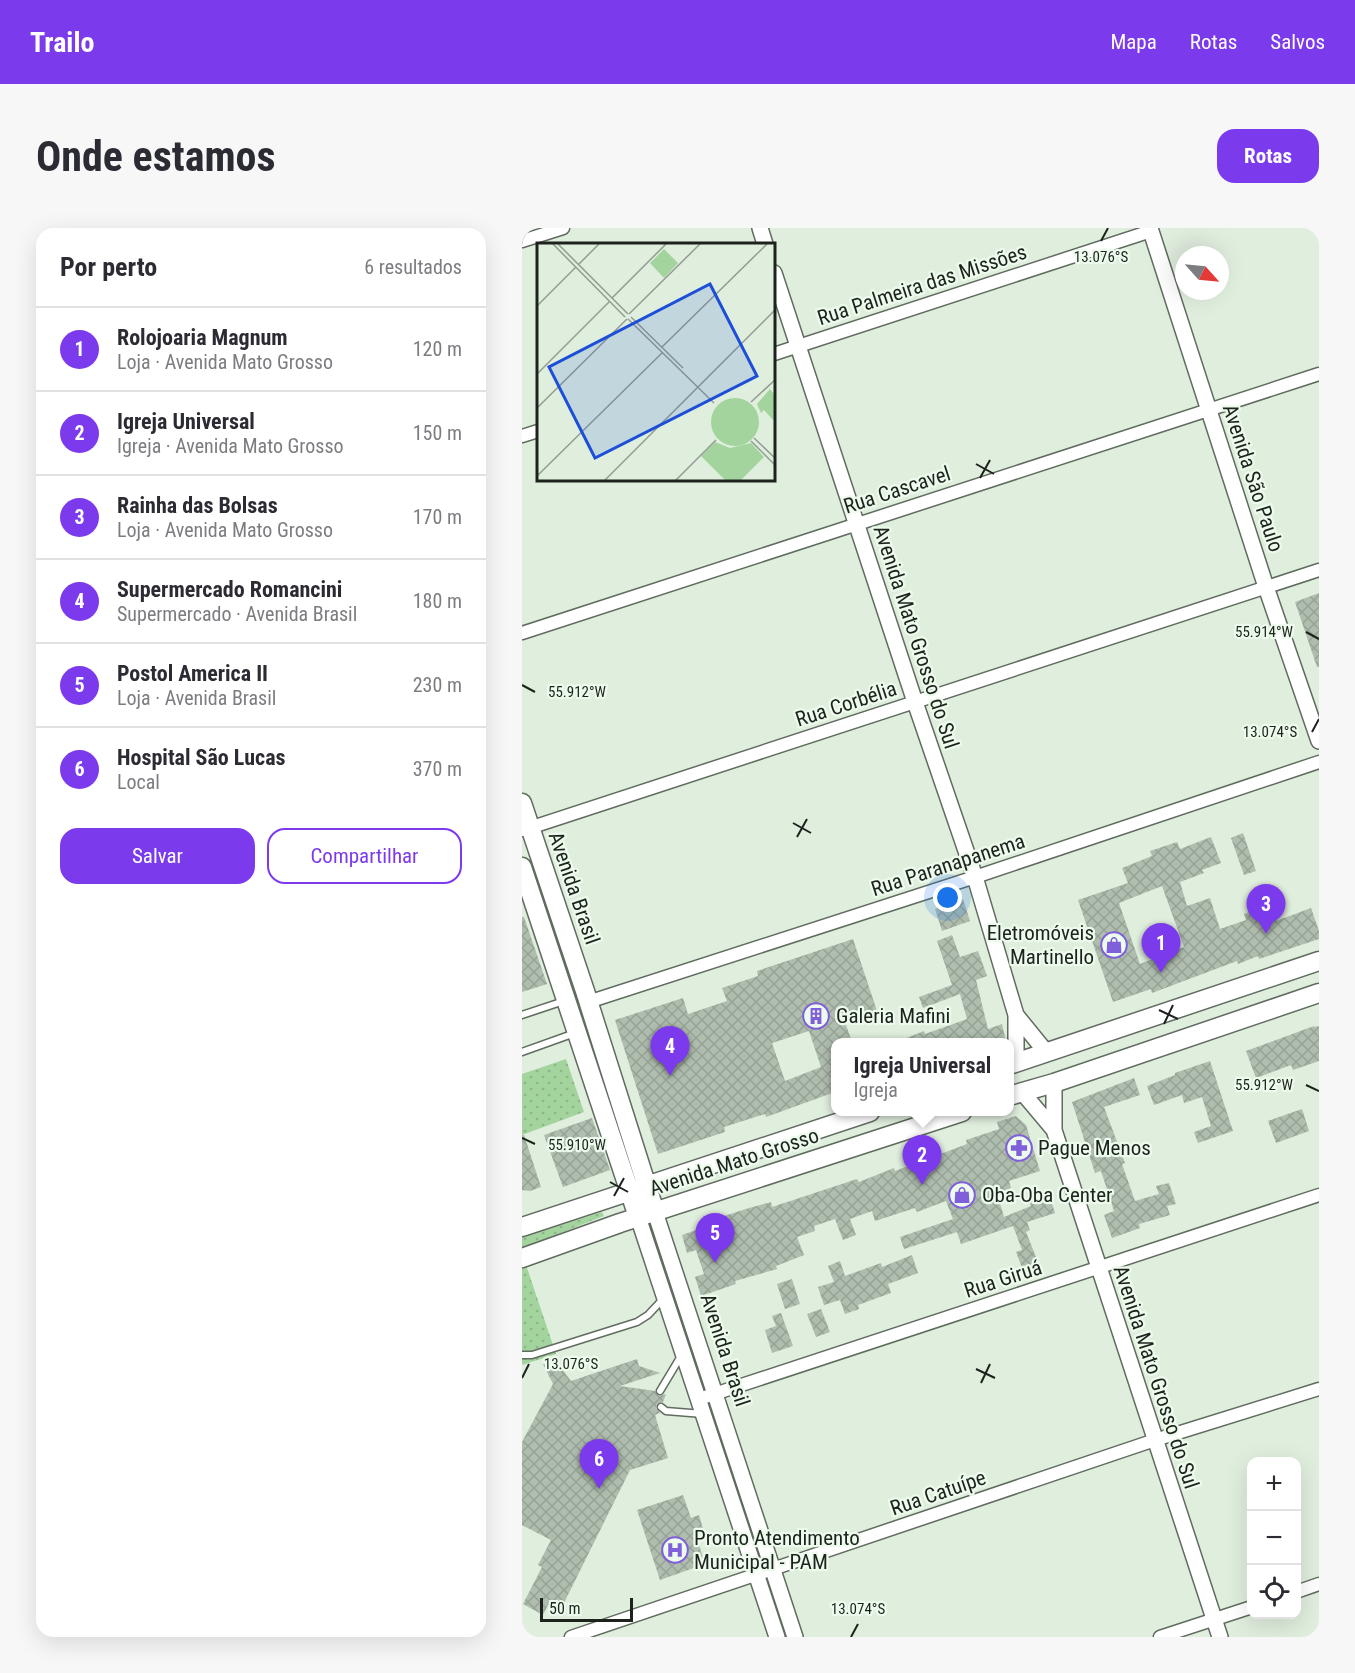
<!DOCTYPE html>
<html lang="pt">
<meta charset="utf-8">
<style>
:root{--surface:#fff;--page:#f7f7f7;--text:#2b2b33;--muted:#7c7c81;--line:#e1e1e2;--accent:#7c3aed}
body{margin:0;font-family:"Roboto Condensed",sans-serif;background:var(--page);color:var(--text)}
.controls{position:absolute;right:18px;bottom:18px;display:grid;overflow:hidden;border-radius:12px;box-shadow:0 6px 24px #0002}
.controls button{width:54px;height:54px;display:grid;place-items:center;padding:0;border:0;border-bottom:2px solid var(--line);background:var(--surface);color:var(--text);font:30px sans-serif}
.compass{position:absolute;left:653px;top:18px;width:54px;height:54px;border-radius:50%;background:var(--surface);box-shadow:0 6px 24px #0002;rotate:117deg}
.scale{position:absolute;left:18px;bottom:15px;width:93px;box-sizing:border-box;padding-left:6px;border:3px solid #1d221d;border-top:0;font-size:16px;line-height:21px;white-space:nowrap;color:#1d221d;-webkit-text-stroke:4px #edfbec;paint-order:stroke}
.you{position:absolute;left:426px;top:670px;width:21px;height:21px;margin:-15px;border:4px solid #fff;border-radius:50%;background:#1a73e8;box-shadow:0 0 0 9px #1a73e833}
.badge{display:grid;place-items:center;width:39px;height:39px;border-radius:50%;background:var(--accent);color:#fff;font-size:20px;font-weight:700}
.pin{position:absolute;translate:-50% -50px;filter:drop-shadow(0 2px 3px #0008)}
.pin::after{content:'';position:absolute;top:32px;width:21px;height:18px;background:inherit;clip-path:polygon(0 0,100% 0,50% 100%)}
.popup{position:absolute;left:309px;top:810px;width:183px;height:78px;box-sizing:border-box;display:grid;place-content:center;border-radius:12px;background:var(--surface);filter:drop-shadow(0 2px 4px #0005);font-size:20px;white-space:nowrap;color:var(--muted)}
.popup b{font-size:22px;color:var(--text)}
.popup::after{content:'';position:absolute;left:50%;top:100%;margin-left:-12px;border:12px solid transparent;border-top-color:var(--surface)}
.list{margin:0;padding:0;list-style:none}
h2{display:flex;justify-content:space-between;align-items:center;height:78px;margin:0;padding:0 24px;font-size:26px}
h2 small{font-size:20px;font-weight:400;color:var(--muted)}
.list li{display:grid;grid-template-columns:39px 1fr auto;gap:18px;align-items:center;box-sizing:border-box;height:84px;padding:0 24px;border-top:2px solid var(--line)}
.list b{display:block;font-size:22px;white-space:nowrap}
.list p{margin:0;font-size:20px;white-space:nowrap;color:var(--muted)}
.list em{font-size:20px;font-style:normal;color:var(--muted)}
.actions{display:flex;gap:12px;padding:18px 24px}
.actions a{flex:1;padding:14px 0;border:2px solid var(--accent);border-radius:18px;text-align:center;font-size:21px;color:var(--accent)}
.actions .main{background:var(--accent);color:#fff}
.icon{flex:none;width:33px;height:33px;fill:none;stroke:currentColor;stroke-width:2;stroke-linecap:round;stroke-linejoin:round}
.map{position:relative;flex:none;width:797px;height:1409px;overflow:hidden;border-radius:18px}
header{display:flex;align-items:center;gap:36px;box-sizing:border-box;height:84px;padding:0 30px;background:var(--accent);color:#fff}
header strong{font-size:28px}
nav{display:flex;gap:33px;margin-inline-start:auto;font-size:21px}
.intro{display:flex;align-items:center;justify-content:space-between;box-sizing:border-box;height:144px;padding:0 36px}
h1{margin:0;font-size:42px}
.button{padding:15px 27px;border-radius:18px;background:var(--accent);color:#fff;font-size:21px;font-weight:700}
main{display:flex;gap:36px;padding:0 36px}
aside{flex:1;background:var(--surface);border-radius:18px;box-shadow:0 6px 24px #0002}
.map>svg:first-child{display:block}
.grass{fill:url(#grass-dots)}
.building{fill:url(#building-cross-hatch);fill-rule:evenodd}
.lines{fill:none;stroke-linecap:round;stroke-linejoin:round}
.service-casing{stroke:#606c5f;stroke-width:9}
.minor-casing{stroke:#606c5f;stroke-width:15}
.tertiary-casing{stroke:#606c5f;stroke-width:18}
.secondary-casing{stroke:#606c5f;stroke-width:21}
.service{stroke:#fff;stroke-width:6}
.minor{stroke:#fff;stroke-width:12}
.tertiary{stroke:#fff;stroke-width:15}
.secondary{stroke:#fff;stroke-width:18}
.ticks{fill:none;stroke:#1d221d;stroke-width:2}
.labels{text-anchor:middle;stroke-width:4.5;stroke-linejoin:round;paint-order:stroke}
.street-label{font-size:21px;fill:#1d221d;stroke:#edfbec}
.poi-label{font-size:21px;fill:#1d221d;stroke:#edfbec;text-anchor:start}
.inset-road{fill:none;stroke:#929c91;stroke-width:1.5}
.view{fill:#1d4ed8;fill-opacity:0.15;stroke:#1d4ed8;stroke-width:3}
.inset-edge{fill:none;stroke:#1d221d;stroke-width:3}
.ticks-label{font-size:15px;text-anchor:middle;fill:#1d221d;stroke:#edfbec;stroke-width:4.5;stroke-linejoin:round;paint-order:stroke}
</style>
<header>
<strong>Trailo</strong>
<nav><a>Mapa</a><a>Rotas</a><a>Salvos</a></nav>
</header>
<div class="intro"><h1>Onde estamos</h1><a class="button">Rotas</a></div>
<main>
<aside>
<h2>Por perto<small>6 resultados</small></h2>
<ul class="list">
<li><span class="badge">1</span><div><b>Rolojoaria Magnum</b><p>Loja · Avenida Mato Grosso</p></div><em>120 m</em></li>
<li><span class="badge">2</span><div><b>Igreja Universal</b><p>Igreja · Avenida Mato Grosso</p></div><em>150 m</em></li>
<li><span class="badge">3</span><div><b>Rainha das Bolsas</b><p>Loja · Avenida Mato Grosso</p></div><em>170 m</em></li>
<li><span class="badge">4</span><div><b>Supermercado Romancini</b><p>Supermercado · Avenida Brasil</p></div><em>180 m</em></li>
<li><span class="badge">5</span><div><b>Postol America II</b><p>Loja · Avenida Brasil</p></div><em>230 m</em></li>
<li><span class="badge">6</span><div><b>Hospital São Lucas</b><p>Local</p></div><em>370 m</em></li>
</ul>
<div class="actions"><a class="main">Salvar</a><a>Compartilhar</a></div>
</aside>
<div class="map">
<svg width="797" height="1409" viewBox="0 0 797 1409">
<defs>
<pattern id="grass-dots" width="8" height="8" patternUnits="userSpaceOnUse" patternTransform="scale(1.5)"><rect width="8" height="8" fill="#a3d49d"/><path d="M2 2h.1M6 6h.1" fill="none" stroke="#8cb687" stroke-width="1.8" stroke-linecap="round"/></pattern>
<pattern id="building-cross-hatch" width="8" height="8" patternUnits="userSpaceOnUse" patternTransform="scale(1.5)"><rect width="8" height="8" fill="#afbdae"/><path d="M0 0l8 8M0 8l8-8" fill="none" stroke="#96a295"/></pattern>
</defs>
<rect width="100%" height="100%" fill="#e0eede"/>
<path class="grass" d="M44,831L62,884L0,907V846Z
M80,984L82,988L0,1020V1010Z
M4,1037L34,1126L0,1137V1038Z"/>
<path class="building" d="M797,365V439H795L773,374Z
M721,605L734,643L722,647L709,610Z
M689,609L699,635L680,642L682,645L658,654L665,678L688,670L698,701L724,692L722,686L738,681L741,691L752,687L754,693L789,680L797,703V711L737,731L736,728L716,736L715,733L630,765L629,761L591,774L556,672L606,655L600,640L630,628L628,623L655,614L658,621ZM640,658L662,719L618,736L597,675Z
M441,671L448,693L420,703L413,681Z
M0,689H2L25,756L0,764Z
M430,707L438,729L456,723L465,748L454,752L466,801L480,796L484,814H375L402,803L403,806L445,791L438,766L401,780L397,769L430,757L415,713Z
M331,711L355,783L323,794L330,814H313V864L244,889L243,886L202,899L203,904L136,926L93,792L161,770L166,786L205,773L200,760L236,748L235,743ZM287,803L299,839L263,853L250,815Z
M792,798V799L797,798V833L771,842L769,837L734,850L724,823Z
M688,833L711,903L676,915L672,904L689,898L680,869L662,875L660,867L632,877L625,858L653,847V845Z
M612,850L618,867L582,879L603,935L600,936L613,973L637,966L634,958L647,955L654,976L645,978L648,987L617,996L618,1000L590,1010L582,987L592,983L579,943L573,945L550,874Z
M780,881L787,903L754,915L746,893Z
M494,888L504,897L518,943L487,953L489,960L475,965L482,989L509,978L507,973L527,966L533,985L505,994L508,1002L504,1004L518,1039L502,1045L494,1024L500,1022L491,998L439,1016L435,1004L382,1021L378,1009L431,991L424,973L395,984L393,980L353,993L350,983L328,991L334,1007L321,1012L313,991L292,998L293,1003L275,1009L282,1027L254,1038L255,1041L213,1053L214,1056L179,1068L173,1049L182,1046L174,1022L165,1025L160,1007L197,994L196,990L227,980L249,974L250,979L335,951L337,954L372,940L373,943L445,916L444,912L477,901L475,894Z
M70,890L88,942L41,959L22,907Z
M0,907H2L19,959L8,963L0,962Z
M390,1027L396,1045L366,1056L369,1065L336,1077L337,1081L323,1086L318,1072L302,1077L296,1059L312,1054L306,1038L318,1033L323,1048L359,1035L360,1039Z
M270,1051L278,1076L263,1081L255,1056Z
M299,1081L308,1104L294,1109L285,1086Z
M259,1085L271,1118L250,1125L243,1102L254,1098L250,1088Z
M115,1131L117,1138L138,1145L98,1158L133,1163L137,1168L144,1166L141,1174L135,1176L134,1180L138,1185L133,1187L146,1230L108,1242L38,1383L26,1377L21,1387L1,1376L20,1339L16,1337L29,1312L0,1297V1214L31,1156L21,1136L32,1137L39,1140L49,1153Z
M161,1267L169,1290L177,1287L182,1304L174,1307L183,1336L138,1352L115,1282Z"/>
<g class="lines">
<g class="service-casing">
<path id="service" d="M0,787L42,773
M0,824L53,805
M0,1127H10L115,1094L126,1087L141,1071
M138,1163L159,1128
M139,1179L144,1183L181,1186"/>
</g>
<g class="minor-casing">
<path id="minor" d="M0,13L41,0
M252,126L629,3
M0,208L16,203
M0,405L797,146
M1,602L797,342
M66,774L453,649L797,534
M177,1171L797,967
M774,1364L797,1356
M49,1409L633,1212L797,1161
M638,1409L730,1379"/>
</g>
<g class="tertiary-casing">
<path id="tertiary" d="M238,0L243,16
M628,0L744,359L797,513
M252,45L393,474L453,649L494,787V834
M494,787L524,824
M532,855V902L698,1409
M500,864L532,902
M133,984L273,1409
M116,989L255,1409"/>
</g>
<g class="secondary-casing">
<path id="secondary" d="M0,575L63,763L133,984
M0,639L116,989
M487,837L797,733
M487,868L532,855L797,765
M0,999L348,884
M0,1030L98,995L440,884"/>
</g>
<use href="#service" class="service"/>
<use href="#minor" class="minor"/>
<use href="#tertiary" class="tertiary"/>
<use href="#secondary" class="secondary"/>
</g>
<path class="ticks" d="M579,13L586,0M454,236L472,246M458,250L468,232M784,404L797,411M0,457L13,464M790,504L797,491M271,595L289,605M275,609L285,591M637,782L656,791M642,796L651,777M784,857L797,863M0,910L13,916M88,954L106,964M92,968L102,950M454,1141L473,1150M0,1150L7,1136M459,1155L468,1136M329,1409L336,1396"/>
<defs>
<g id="shop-ring" transform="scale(1.35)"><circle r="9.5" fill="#edfbec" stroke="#7f5fda" stroke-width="1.5"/><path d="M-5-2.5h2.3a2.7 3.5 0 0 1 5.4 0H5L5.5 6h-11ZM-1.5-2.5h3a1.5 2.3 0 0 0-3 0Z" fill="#7f5fda"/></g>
<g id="building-ring" transform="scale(1.35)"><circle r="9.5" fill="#edfbec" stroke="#7f5fda" stroke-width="1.5"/><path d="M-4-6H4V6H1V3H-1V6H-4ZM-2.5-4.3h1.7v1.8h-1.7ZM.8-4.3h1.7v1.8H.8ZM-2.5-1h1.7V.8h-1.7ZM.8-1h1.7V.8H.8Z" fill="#7f5fda"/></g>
<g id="pharmacy-ring" transform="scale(1.35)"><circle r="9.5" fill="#edfbec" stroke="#7f5fda" stroke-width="1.5"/><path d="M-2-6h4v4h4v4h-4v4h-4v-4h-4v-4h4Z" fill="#7f5fda"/></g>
<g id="hospital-ring" transform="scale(1.35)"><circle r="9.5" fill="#edfbec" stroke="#7f5fda" stroke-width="1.5"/><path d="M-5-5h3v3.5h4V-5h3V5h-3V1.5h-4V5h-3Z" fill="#7f5fda"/></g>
</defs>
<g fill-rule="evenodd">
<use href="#shop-ring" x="592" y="717"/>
<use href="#building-ring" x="294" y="788"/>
<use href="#pharmacy-ring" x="497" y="920"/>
<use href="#shop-ring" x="440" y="967"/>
<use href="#hospital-ring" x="153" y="1322"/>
</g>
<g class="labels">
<g class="street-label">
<text transform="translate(400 57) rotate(-18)" y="7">Rua Palmeira das Missões</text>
<text transform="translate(731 250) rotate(72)" y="7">Avenida São Paulo</text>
<text transform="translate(375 262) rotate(-18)" y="7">Rua Cascavel</text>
<text transform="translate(394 409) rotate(72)" y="7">Avenida Mato Grosso do Sul</text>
<text transform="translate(324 476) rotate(-18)" y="7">Rua Corbélia</text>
<text transform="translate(426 637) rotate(-18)" y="7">Rua Paranapanema</text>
<text transform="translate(52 660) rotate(71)" y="7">Avenida Brasil</text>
<text transform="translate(212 934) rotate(-18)" y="7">Avenida Mato Grosso</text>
<text transform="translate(481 1051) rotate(-18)" y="7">Rua Giruá</text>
<text transform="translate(203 1122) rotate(72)" y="7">Avenida Brasil</text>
<text transform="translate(634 1149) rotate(72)" y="7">Avenida Mato Grosso do Sul</text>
<text transform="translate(416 1265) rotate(-19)" y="7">Rua Catuípe</text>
</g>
<g class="poi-label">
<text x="572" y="712" text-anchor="end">Eletromóveis<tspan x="572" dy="24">Martinello</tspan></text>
<text x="314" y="795">Galeria Mafini</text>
<text x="516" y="927">Pague Menos</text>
<text x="460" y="974">Oba-Oba Center</text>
<text x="172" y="1317">Pronto Atendimento<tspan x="172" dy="24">Municipal - PAM</tspan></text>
</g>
</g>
<g transform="translate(15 15)">
<rect width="238" height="238" fill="#e0eede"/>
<path d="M233,146L238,152V179L227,167L224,170L220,161ZM178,199L193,205L214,200L227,214L203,238H189L164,213Z" fill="#a3d49d"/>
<path d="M127,6L141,20L127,35L113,20ZM174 179a24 24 0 1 1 48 0a24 24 0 1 1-48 0Z" fill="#a3d49d"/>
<path class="inset-road" d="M16,1L88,74M21,1L91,71M42,21L62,1M75,55L129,1M0,63L39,24M92,71L163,1M94,74L146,125M91,76L177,160M125,104L230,1M0,131L73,58M163,142L239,66M214,159L239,136M0,165L90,76M217,195L239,216M214,198L239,223M0,233L125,110M67,238L163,142M138,238L179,197"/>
<path class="view" d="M173,41L220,133L58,215L12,124Z"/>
<rect width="238" height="238" class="inset-edge"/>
</g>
<g class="ticks-label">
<text x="579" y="34">13.076°S</text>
<text x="742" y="409">55.914°W</text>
<text x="55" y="469">55.912°W</text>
<text x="748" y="509">13.074°S</text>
<text x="742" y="862">55.912°W</text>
<text x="55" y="922">55.910°W</text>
<text x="49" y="1141">13.076°S</text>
<text x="336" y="1386">13.074°S</text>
</g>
</svg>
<div class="controls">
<button>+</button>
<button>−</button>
<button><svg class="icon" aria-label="locate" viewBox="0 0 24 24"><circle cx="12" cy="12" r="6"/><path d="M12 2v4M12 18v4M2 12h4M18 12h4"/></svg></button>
</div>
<svg class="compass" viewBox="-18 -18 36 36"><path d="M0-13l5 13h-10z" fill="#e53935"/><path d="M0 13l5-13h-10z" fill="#7c7c81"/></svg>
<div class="scale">50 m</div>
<div class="you"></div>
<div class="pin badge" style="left:639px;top:745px">1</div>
<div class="pin badge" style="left:400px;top:957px">2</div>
<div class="popup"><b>Igreja Universal</b>Igreja</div>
<div class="pin badge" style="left:744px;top:706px">3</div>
<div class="pin badge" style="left:148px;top:848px">4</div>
<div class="pin badge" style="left:193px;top:1035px">5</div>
<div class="pin badge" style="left:77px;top:1261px">6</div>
</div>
</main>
